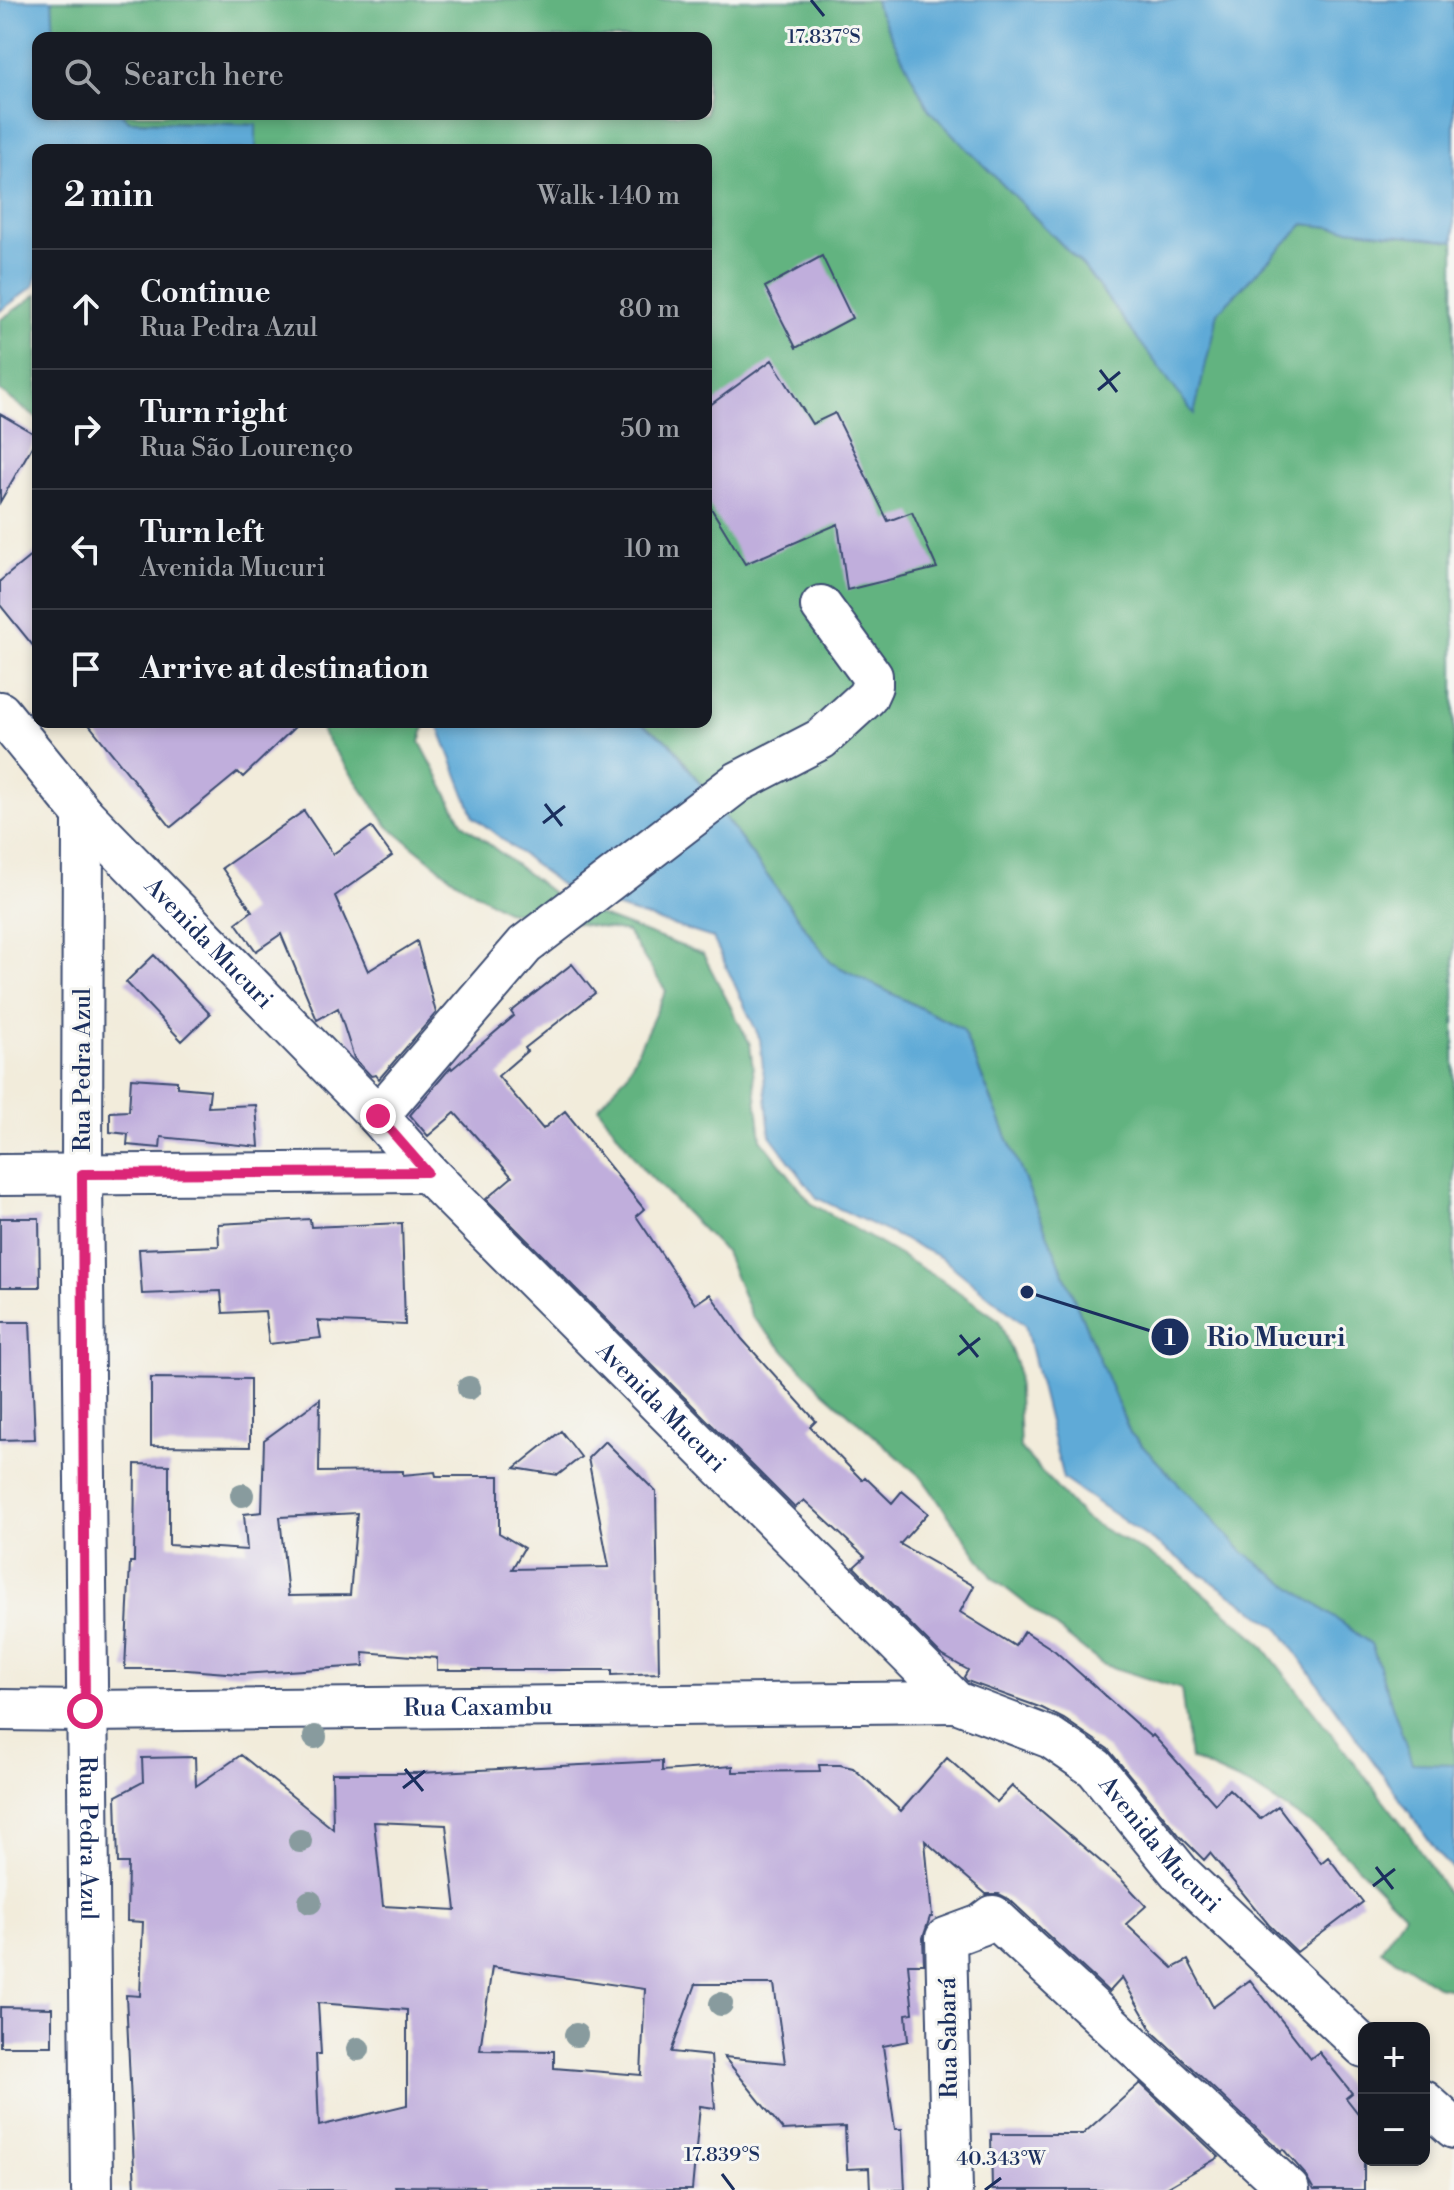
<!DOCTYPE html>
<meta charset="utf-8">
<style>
:root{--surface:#171b24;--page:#242831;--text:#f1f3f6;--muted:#9ea1a6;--line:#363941}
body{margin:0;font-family:"Libre Bodoni",serif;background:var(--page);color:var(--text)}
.controls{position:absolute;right:24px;bottom:24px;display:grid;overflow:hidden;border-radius:16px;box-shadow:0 4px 12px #0003}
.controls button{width:72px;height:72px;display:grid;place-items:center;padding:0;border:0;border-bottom:2px solid var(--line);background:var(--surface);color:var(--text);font:40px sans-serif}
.stop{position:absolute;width:24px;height:24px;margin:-18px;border:6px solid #db2777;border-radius:50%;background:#fff}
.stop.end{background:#db2777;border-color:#fff;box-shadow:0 2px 8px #0008}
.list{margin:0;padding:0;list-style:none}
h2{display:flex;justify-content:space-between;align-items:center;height:104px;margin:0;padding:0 32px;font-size:34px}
h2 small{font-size:26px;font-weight:400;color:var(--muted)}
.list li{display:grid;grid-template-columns:52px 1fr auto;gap:24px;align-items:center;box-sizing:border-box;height:120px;padding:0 32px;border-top:2px solid var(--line)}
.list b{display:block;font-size:30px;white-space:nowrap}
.list p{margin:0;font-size:26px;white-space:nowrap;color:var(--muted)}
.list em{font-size:26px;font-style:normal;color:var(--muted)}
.icon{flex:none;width:44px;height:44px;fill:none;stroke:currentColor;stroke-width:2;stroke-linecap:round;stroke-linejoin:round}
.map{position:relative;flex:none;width:1454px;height:2190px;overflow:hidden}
.search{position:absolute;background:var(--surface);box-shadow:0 4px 12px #0003;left:32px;top:32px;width:680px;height:88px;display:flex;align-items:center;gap:20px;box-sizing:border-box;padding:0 28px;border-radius:16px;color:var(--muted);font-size:30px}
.panel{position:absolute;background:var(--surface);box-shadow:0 4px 12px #0003;left:32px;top:144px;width:680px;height:584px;border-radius:16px}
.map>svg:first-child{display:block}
.forest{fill:#62b380;stroke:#3e716f;stroke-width:2}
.water{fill:#5eaad7;stroke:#3c6c9a;stroke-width:2}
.building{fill:#c0aedc;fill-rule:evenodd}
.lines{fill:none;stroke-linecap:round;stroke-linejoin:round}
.minor-casing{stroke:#3b4b71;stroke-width:44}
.minor{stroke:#fff;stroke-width:40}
.tree{fill:#889b9e}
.route{stroke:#db2777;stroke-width:10}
.ticks{fill:none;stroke:#1b2f5e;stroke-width:3}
.labels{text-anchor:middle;stroke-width:6;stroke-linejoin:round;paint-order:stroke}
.street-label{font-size:24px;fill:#1b2f5e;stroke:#f6f6f2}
.ticks-label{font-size:20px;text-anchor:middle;fill:#1b2f5e;stroke:#f6f6f2;stroke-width:6;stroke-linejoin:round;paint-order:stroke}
.leader{fill:none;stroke:#1b2f5e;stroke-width:3}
.callout-dot{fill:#1b2f5e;stroke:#f6f6f2;stroke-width:3}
.mark-label{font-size:24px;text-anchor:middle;font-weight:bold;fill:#fff}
.callout-label{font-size:26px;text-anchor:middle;font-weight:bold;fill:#1b2f5e;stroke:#f6f6f2;stroke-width:6;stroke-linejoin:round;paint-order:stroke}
</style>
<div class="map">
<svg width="1454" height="2190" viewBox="0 0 1454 2190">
<rect width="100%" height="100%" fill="#f6f6f2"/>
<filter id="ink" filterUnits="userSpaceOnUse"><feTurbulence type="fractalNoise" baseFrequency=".0125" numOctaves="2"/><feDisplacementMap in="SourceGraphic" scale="16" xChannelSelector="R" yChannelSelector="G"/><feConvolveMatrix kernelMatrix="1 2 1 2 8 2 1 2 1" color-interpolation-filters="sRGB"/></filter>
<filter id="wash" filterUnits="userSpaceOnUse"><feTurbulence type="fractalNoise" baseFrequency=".006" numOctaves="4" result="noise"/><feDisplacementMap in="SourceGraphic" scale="32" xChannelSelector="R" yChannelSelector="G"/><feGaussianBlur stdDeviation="1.8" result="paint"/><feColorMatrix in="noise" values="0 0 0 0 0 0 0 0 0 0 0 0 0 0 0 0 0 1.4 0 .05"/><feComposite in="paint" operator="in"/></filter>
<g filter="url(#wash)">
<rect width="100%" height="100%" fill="#f2ecdb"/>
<path class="forest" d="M52,0H875L877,8L929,110L1083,266L1194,413L1218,312L1304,224L1454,241V1764H1412L1371,1644L1245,1554L1130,1433L962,1029L831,963L671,743L639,722H706V150H256L255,125L129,121L121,114H706V38H54Z
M38,294V419L0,391V320Z
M319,722H426L420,742L463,824L564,902L703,954L750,1044L761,1139L811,1203L940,1279L999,1320L1017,1366L1020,1448L1084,1518L1176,1570L1257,1639L1406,1829L1454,1904V1989L1437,1986L1381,1950L1405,1914L1325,1834L1254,1788L1190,1759L1181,1689L1102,1664L993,1578L922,1478L823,1391L752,1317L725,1252L643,1169L598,1107L627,1074L666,991L627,932L506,911L456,881L388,826L323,734Z"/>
<path class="water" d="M0,0H52L54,38H38V114H121L129,121L256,125V150H38V270L34,286L0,311Z
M875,0H1454V241L1304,224L1218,312L1194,414L1083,266L929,110L877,8Z
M437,722H639L670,743L831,963L962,1029L1130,1433L1245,1554L1371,1644L1412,1763L1454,1764V1870L1444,1861L1278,1627L1063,1479L1025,1325L942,1258L817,1198L770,1135L760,1039L713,938L571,893L474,817Z"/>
<g id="blocks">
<path class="building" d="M822,256L852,318L796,348L765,287Z
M772,360L812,424L835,413L888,521L912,512L937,568L847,590L838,524L745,564L706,500V408Z
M0,414L38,436L0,502Z
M38,550V652L0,605V581Z
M87,722H300L243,777L238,772L171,827Z
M304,811L333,854L371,827L392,856L335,896L368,971L417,941L436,1013L379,1079L376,1075L371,1076L354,1058L338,1008L317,1020L281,934L256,951L236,923L252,911L222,868Z
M154,955L210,1014L182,1041L126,982Z
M572,964L595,993L525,1048L527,1051L498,1076L543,1129L565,1111L644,1209L636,1216L695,1304L710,1294L742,1339L816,1421L810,1427L862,1480L865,1477L892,1503L902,1491L928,1513L900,1544L974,1586L960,1612L1015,1646L1024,1631L1055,1651L1151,1737L1153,1735L1215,1804L1229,1789L1260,1819L1278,1806L1321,1863L1328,1857L1363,1902L1297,1952L1269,1925L1210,1853L1204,1860L1179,1835L1108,1749L1064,1719L1042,1708L967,1681L964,1677L968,1670L940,1654L854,1567L865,1557L804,1500L795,1508L486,1199L512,1177L455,1113L428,1136L410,1115L451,1067L452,1069L514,1016L511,1012Z
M131,1078L177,1081V1087L210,1090L208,1107L256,1105L259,1147L161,1137L160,1148L127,1145L128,1134L110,1132V1112L129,1111Z
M0,1218H39L40,1287H0Z
M310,1219L311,1227L402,1223L405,1325L318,1321L321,1338L269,1344L265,1311L223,1313L221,1291L142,1294L139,1249L219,1246L218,1224Z
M0,1322H30L35,1439L0,1440Z
M151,1378L250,1379V1447L151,1446Z
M320,1399L319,1472L403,1471V1475L435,1472L436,1476H499V1533L524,1548L512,1569L609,1567L588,1458L605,1441L656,1492L659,1673L612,1675V1670H437V1658L363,1652L364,1666L240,1674L174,1669H125L130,1562H134L135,1464L169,1465V1545L247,1550L244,1514L262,1512L264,1440ZM357,1513L350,1595L288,1596L280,1517Z
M561,1431L581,1457L558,1475L515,1468Z
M241,1755L333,1829L332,1773H419L662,1761V1771L733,1766V1772L820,1771L819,1765H840L853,1768L901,1811L947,1758L997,1802L1012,1786L1120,1878L1146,1906L1126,1924L1173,1968L1188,1960L1213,2007L1250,1980L1311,2058L1319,2052L1352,2093L1346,2098L1364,2121V2190H1314L1305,2174L1283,2149L1281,2151L1154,2033L1122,1978L1109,1992L1009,1899L999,1894H986L925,1841L932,1917H930L923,1938L924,1964H908L913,2013L906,2014L908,2041L883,2046L895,2129H902L905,2190H870L869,2168L847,2169L845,2127L783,2130L724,2057L785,2063L774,1984H696L671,2052L711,2056L715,2108L700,2106L692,2190H484V2187L395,2186L396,2190H135L126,1995L140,1996L143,1922L127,1921L128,1863H118L116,1796L143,1782L142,1758L195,1757L196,1786ZM374,1822L446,1825L456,1910L383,1906ZM492,1967L645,1989L641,2075L554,2068V2051L480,2050ZM318,2003L407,2010V2105L319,2126L316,2054H321Z
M0,2007L52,2008V2046H0Z
M1140,2083L1219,2157L1162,2190H992L991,2134H1083Z"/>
</g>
</g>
<g filter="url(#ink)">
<use href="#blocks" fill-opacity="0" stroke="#3b4b71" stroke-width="2"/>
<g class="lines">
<g class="minor-casing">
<g id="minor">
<path id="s1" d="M0,712L83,814L378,1116L427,1172L956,1702L1051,1738L1095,1768L1180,1873L1364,2047"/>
<path id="s2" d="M83,814L82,1174L92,2190"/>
<path d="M378,1116L525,945L738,782L821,739L867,697L872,686V676L821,606"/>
<path d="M0,1175L427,1172"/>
<path id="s3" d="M0,1710L85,1711L956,1702"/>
<path d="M1424,2101L1454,2128"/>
<path d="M952,2190L946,1938L981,1925L993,1916L1289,2190"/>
</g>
</g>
<use href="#minor" class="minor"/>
</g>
<g class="tree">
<circle cx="469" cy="1388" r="12"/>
<circle cx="242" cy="1495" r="12"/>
<circle cx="315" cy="1737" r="12"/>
<circle cx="300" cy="1841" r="12"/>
<circle cx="310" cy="1902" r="12"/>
<circle cx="721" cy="2004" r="12"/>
<circle cx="576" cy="2035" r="12"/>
<circle cx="358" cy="2049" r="12"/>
</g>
</g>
<g class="lines" filter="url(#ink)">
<path class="route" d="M85,1711L82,1174L427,1172L378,1116"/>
</g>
<path class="ticks" d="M811,0L824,16M1100,370L1117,392M1098,390L1120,372M545,804L562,826M543,823L565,806M960,1335L978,1357M958,1355L980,1338M405,1769L423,1791M403,1788L425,1771M1376,1867L1393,1889M1373,1886L1395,1869M722,2174L734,2190M985,2190L1001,2178"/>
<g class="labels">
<g class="street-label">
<text dy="8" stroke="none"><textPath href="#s1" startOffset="312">Avenida Mucuri</textPath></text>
<text transform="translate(82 1070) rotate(-90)" y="8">Rua Pedra Azul</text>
<text dy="8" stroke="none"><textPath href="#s1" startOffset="960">Avenida Mucuri</textPath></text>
<text dy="8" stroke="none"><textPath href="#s3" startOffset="478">Rua Caxambu</textPath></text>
<text dy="8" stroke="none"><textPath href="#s2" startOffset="1024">Rua Pedra Azul</textPath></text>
<text dy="8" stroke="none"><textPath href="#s1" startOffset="1632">Avenida Mucuri</textPath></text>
<text transform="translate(948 2038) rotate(-91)" y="8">Rua Sabará</text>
</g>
</g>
<g class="ticks-label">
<text x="824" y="43">17.837°S</text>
<text x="722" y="2161">17.839°S</text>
<text x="1001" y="2165">40.343°W</text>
</g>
<path class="leader" d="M1027 1292L1170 1337"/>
<g class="callout-dot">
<circle cx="1027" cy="1292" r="8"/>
<circle cx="1170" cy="1337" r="20"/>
</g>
<g class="mark-label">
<text x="1170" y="1345">1</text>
</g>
<g class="callout-label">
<text x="1276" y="1346">Rio Mucuri</text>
</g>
</svg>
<div class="controls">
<button>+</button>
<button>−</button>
</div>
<div class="stop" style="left:85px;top:1711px"></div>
<div class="stop end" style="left:378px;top:1116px"></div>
<div class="search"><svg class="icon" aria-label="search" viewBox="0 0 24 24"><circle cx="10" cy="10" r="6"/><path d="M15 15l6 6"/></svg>Search here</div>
<section class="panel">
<h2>2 min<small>Walk · 140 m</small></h2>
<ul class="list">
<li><svg class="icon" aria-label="ahead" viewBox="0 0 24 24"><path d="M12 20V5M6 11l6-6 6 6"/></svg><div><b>Continue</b><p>Rua Pedra Azul</p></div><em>80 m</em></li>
<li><svg class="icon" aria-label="right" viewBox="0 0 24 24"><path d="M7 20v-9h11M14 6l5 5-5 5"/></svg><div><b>Turn right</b><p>Rua São Lourenço</p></div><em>50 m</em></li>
<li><svg class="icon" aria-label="left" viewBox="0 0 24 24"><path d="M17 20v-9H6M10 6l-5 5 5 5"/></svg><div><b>Turn left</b><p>Avenida Mucuri</p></div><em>10 m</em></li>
<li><svg class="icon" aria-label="arrive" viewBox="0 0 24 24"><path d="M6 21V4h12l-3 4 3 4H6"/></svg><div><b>Arrive at destination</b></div></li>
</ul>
</section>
</div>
